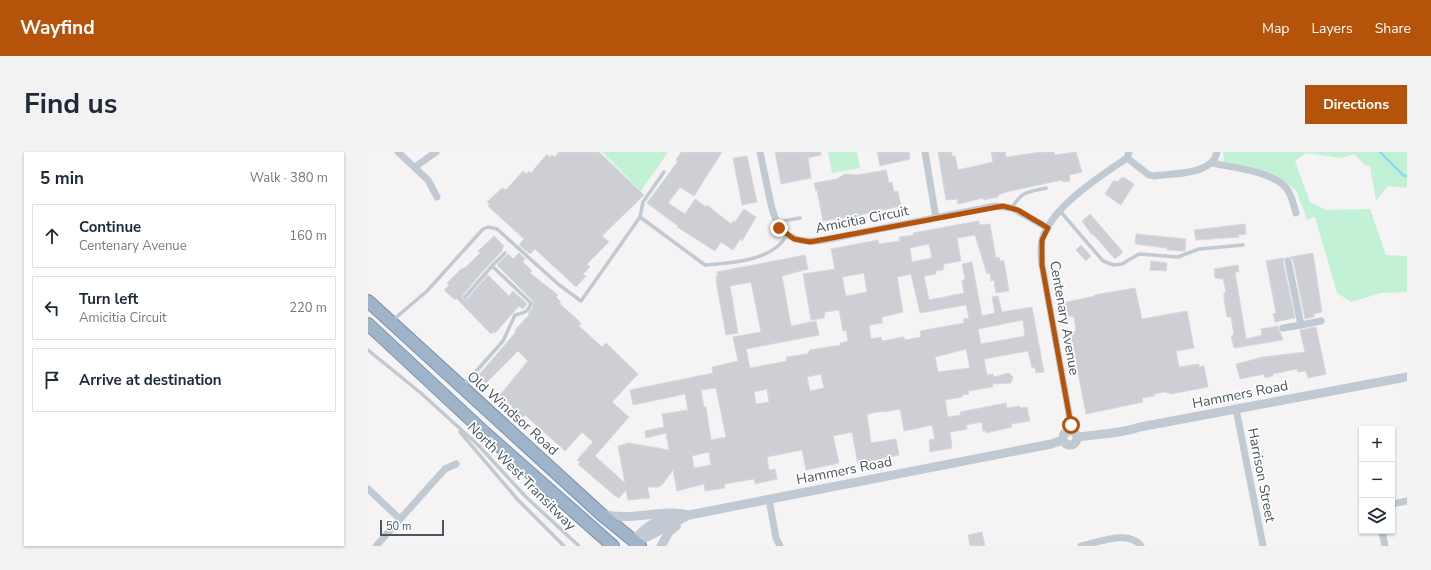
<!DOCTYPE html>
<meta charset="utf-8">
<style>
:root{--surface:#fff;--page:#f2f2f3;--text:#1f2937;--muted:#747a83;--line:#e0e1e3;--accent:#b45309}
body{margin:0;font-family:"Nunito Sans",sans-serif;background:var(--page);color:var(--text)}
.controls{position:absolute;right:12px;bottom:12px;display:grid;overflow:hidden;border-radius:0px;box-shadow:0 1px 3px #0004}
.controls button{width:36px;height:36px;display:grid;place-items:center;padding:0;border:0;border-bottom:1px solid var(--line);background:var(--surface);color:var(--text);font:20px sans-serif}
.scale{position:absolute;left:12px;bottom:10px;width:64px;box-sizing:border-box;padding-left:4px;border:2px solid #4a5661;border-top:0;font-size:11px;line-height:14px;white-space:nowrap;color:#4a5661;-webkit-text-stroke:3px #fff;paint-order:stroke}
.stop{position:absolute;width:12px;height:12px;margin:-9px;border:3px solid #b45309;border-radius:50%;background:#fff}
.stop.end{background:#b45309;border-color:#fff;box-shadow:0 1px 4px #0008}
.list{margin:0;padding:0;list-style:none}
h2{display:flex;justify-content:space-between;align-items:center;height:52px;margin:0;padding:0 16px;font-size:17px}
h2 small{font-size:13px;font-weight:400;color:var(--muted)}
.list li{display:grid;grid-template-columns:26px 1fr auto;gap:12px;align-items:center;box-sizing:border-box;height:64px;margin:0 8px 8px;padding:0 8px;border:1px solid var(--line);border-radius:0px}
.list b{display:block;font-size:15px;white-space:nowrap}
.list p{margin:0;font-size:13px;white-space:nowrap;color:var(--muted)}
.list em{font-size:13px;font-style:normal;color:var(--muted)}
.icon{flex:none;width:22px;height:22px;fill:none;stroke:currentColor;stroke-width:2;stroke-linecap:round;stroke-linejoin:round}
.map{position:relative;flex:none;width:1039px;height:394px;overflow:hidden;border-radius:0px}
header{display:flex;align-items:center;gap:24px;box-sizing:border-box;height:56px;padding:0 20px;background:var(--accent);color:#fff}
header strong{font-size:19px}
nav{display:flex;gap:22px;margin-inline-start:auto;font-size:14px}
.intro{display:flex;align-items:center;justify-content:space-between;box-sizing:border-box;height:96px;padding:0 24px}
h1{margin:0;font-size:28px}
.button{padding:10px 18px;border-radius:0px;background:var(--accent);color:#fff;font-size:14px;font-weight:700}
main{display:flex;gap:24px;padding:0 24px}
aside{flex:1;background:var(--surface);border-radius:0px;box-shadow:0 1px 3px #0004}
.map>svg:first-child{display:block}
.green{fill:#c3f1d5}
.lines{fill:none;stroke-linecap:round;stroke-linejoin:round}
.stream{stroke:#90daee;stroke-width:2.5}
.building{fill:#cdcfd5;stroke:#d7d9de;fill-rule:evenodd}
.trunk-casing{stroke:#7690ad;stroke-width:14}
.service{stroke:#c1cad2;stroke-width:3.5}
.minor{stroke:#c1cad2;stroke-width:7}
.tertiary{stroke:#c1cad2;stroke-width:9}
.trunk{stroke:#9fb4c9;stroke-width:12}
.route{stroke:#b45309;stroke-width:5}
.labels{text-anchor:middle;stroke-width:3.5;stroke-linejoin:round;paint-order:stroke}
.street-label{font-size:14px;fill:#4a5661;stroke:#fff}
</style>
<header>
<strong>Wayfind</strong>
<nav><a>Map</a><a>Layers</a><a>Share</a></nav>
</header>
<div class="intro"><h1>Find us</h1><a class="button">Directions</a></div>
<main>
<aside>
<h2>5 min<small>Walk · 380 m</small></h2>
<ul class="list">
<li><svg class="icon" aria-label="ahead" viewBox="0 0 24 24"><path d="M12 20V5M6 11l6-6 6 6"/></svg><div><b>Continue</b><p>Centenary Avenue</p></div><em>160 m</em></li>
<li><svg class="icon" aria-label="left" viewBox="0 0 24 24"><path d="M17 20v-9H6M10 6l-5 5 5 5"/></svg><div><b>Turn left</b><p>Amicitia Circuit</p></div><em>220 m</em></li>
<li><svg class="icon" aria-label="arrive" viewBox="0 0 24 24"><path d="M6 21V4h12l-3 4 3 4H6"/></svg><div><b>Arrive at destination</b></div></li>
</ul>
</aside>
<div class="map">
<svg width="1039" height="394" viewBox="0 0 1039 394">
<rect width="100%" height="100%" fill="#f5f3f3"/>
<path class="green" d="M234,0H300L273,39Z
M460,0H489L492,16L464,21Z
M855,0H1039V36L1020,34L1008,49L1002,14L997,13L986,2L973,6L938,1L927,9L942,50L958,58L1002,57L1018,103L1039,104V140L1013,141L983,150L969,141L947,65L939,68L928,38L899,19L856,10Z"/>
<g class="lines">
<path class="stream" d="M1012,0L1036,24H1039"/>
</g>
<path class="building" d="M191,0H231L276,43L234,84L241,90L219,112L222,115L215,122L218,124L208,135L167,97L162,102L151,93L156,87L120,54L122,53L119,50L134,36L138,38L155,19L158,22L161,19L163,21L179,2L181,5L184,3L187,5Z
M313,0H354L326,44L312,35L300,51L317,62L327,47L338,55L339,53L363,72L365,69L367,70L376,57L388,65L374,89L372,87L365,98L353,90L347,99L309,75L310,74L279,51L310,9L308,8Z
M407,0H453V3L440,6L443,26L413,32Z
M509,0H541L542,7L512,14Z
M570,0H584V4H587L590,18L625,10L623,0H637L638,5L674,0H686L687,3L708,0L714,20L701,23L702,29L695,30L694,28L638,40L630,43V45L616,48L615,46L590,52L589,47L578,48Z
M379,4L389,50L374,53L365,6Z
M518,18L521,31L524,30L526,40L530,39L533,54L492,63L494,71L483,72L481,65L455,69L449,38L448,39L446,31L469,27L477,22L489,23Z
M755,25L766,32L753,53L737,42L746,28L749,30Z
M722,62L755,100L747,107L725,82L724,83L714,69Z
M611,69V73L622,72L628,106L631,105L632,109H636L641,139L628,141L626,128L623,129L622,121L619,122L607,83L589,86L593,109L576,112L575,118L568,119V122L556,124L561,148L596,141L594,129L597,127L594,112L604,110L614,164L627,161L624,145L630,144L634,160L664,155L676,220L668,221L667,215L664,216L660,199L616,207L619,223L625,222L626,225L641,221L645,225L643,231L624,232L625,235L600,239L601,242L594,243V245L577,248L580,265L593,263L592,260L638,251L639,256L652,254V256L659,255L662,269L643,272L644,275L618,281V279H615L614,270L598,273L599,277L582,280L584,296L562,300L561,288L567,287L564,273L536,279L532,257L515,260V259L499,262L503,291L528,287L531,303L490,312L484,280L465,284L471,311L438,318L434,298L399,305L401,318L407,317L409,327L387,332L386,327L356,332L357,336L337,339L336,332L309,339L305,318L294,333L290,335H279L282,346L260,348L258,338L251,346L247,344L210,312L212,310L209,308L225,290L214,280L197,299L157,263L153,267L142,259L145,255L132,243L160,209L150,199L118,231L110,224L147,181L148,177L161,163L160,162L165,155V149L129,113L140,102L145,107L151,101L157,107L155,110L164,119L162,121L190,143L188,145L193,150L191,151L210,168L213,172L211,174L234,195L238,191L270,222L244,250L261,265L227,304L257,331L250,294L261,291L301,298L298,281L278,286L277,279L296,275L294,262L320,258L317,242L265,253L262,238L345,221L344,215L370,209L365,185L393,180L383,130L362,134L370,181L358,183L349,135L348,124H350L349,120L437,103L440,117L414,124L423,174L448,169L451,183L378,197L382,216L419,209L418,205L439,202L442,198L473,193L472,191L480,189L478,178L475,179L471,158L457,160L456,166L443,168L435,122L467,117L463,97L510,88L511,92L532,89L531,85L546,83L545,81ZM561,92L564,106L544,110L542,96ZM496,121L499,140L478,144L474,125ZM543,122L552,161L598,153L601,166L595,167L596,171L552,179L553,185L537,188L536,185L514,189L513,185L503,187L501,173L514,171V165L535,160L529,125ZM655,168L657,184L613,192L610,177ZM598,197L602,216L570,220L567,205ZM453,222L456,236L442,239L439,225ZM348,236L358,285L343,288L338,255H336L333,238ZM399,237L401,250L388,252L386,240ZM341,300L343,313L326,316L324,304Z
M877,72L878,82L870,83L871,85L828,88L826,78Z
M768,82L818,87L817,99L799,98V96L767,92Z
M126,84L136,94L134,96L135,98L115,119L95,143L94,146L99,147L120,123L141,144L145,139L159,152L155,157L151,154L127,181L125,180L123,182L88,146L87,148L76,138L81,133L79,131L94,116L95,117L101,112L112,101L110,99Z
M713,93L723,104L718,109L708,98Z
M945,101L954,160L946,162V165L937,167L925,108L922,105Z
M916,106L915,110L927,166L907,170L905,162L908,161L898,109Z
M783,109L799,111L798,119L782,118Z
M870,113L871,120H867L878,187L894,183L893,177L910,174L915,188L866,196L863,184L866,183L863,165H859L856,147V141L858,140L855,127L847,126L846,117Z
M767,136L774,167L819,159L826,196L808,199L811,215L831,212V215L836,214L840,235L803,242L797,240L786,242V244L774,246L775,250L718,262L702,180L708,179L706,165L700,164L699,161L696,162L694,151L727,144L726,143Z
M948,175L958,222L940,226L938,219L930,220L929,217L905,222V224L897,226L896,222L872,227L868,212L895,205L937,200L932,178Z
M614,380L617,394H602L600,383Z"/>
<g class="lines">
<g class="trunk-casing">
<path id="trunk" d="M0,149L233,362L272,394
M0,172L117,281L245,394"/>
</g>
<path class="service" d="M644,56C653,39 661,40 678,36
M692,59L735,109L746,113L754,112L771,102L810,105L831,97L875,93
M272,65L337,113C363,111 405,109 419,83
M409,70L432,66
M124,114L137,101
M25,168L59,139L115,77L120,75L129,77L190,132L213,149L272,65L275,50L296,20
M0,198L54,242L110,293L158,345L211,394
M96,233L135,189L147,163C155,161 161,160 163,151L124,114L97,145
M92,280L150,348L196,394"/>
<path class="minor" d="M30,0L60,28L69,45
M392,0C395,14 398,29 401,43C407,77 418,94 456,88L627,54L644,56L680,76
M557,0L568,66
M759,6L781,23L787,24C806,21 845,23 849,0
M844,11C866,16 909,19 921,40C924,46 926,54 928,61
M47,15L68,0
M920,109L933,173L953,169
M915,176L933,173
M868,257L895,394
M702,279L703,273L674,113C673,105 672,96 674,88C683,55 731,25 759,6L761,0
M0,337L32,367
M401,347L408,386L412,394
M1024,352L1039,349
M1014,379L1017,394
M8,394L77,317L88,312
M713,394C729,391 761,377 773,394"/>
<path class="tertiary" d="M695 286a7 7 0 1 1 14 0a7 7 0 1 1-14 0Z
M710,285C731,282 751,282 772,275L1039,225
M234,362C266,370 293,356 321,363
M266,389L279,385L321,363L683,292L695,288
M266,389C276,375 287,369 304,365
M293,394L301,380L309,373"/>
<use href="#trunk" class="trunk"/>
</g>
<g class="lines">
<path class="route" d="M411,76L426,87L442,90L635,54L650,58L680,76L674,88V113L703,273"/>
</g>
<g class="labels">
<g class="street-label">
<text transform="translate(494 67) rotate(-11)" y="5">Amicitia Circuit</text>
<text transform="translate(697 166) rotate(80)" y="5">Centenary Avenue</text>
<text transform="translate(872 242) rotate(-11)" y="5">Hammers Road</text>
<text transform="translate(145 261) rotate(42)" y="5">Old Windsor Road</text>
<text transform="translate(476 318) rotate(-11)" y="5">Hammers Road</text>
<text transform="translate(894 323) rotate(79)" y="5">Harrison Street</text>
<text transform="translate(154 324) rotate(45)" y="5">North West Transitway</text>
</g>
</g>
</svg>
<div class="controls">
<button>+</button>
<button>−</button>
<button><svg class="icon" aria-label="layers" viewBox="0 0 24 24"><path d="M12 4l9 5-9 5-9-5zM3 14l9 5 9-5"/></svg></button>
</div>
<div class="scale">50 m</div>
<div class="stop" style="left:703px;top:273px"></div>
<div class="stop end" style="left:411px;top:76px"></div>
</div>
</main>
